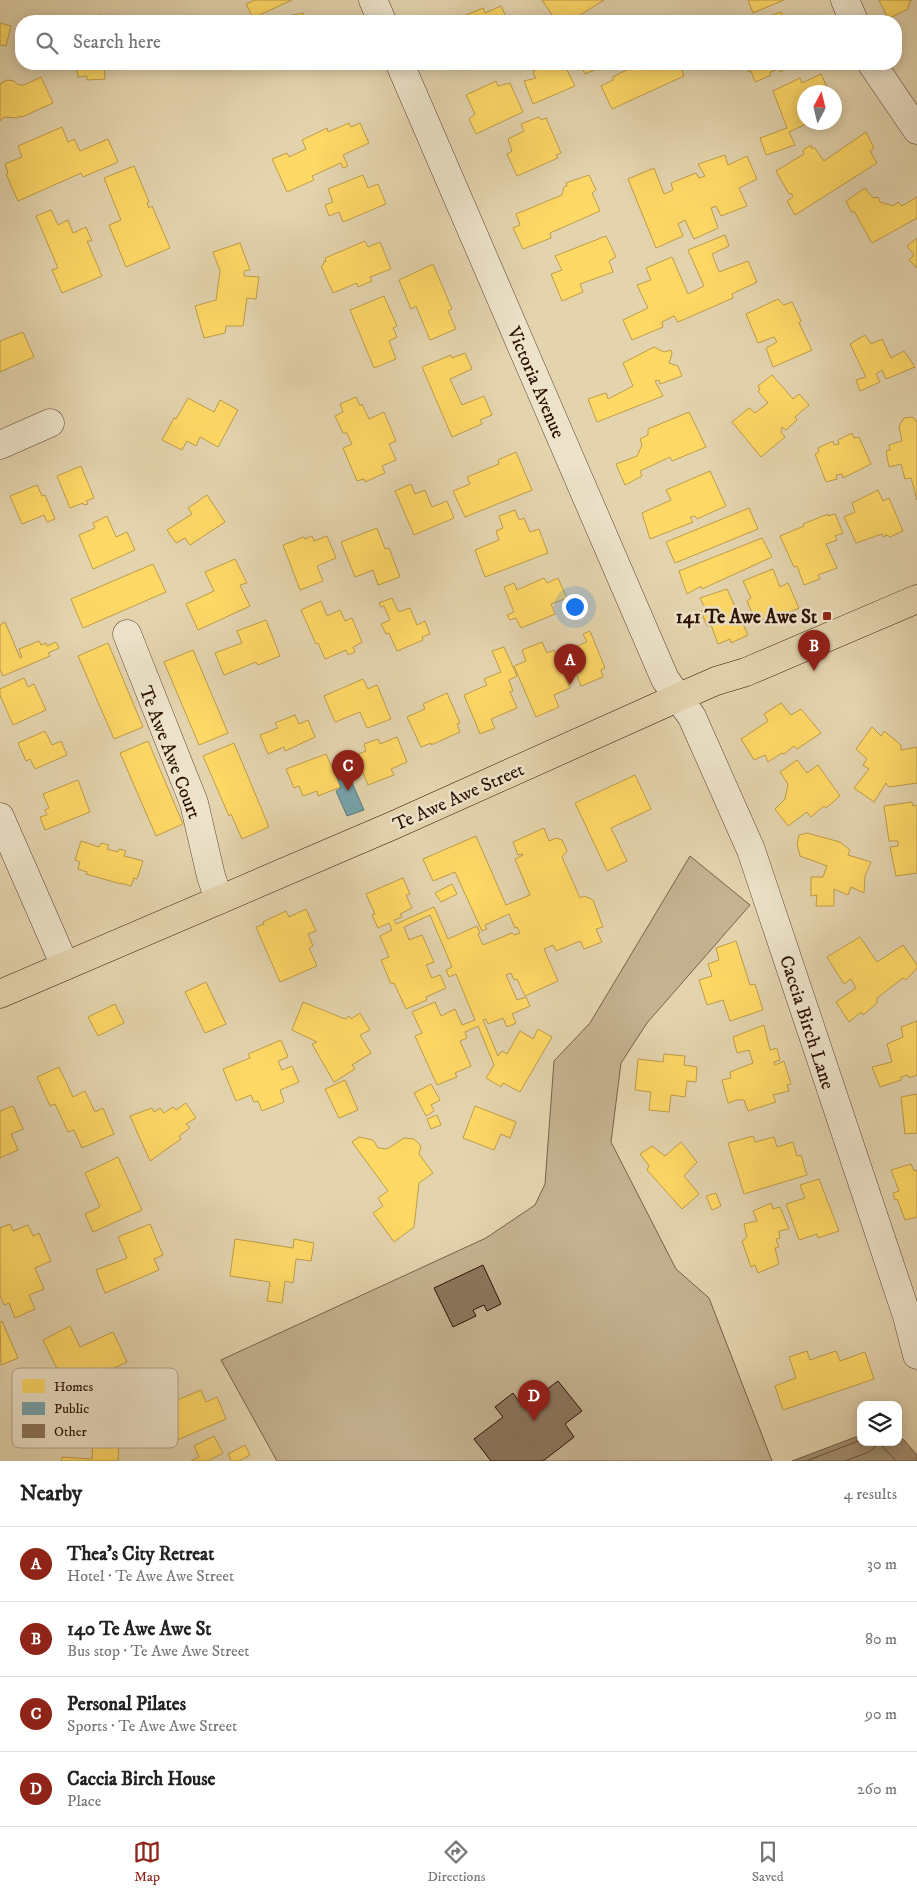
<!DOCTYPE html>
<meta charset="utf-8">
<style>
:root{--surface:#fff;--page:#f2f2f2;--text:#222;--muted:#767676;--line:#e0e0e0;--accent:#8f2418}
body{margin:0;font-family:"IM FELL DW Pica",serif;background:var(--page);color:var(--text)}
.controls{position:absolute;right:15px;bottom:15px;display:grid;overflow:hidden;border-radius:10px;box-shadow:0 2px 12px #0003}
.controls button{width:45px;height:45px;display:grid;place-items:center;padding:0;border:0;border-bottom:1px solid var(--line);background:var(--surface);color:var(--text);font:25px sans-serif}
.compass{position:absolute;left:797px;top:85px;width:45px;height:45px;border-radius:50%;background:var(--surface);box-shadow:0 2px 12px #0003;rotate:7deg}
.you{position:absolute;left:574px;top:606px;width:18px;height:18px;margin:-12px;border:4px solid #fff;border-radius:50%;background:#1a73e8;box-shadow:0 0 0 8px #1a73e833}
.badge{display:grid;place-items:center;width:32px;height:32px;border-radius:50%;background:var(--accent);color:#fff;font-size:16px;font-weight:700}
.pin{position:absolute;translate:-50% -41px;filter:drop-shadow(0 1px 2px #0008)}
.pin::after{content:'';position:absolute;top:26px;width:18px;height:15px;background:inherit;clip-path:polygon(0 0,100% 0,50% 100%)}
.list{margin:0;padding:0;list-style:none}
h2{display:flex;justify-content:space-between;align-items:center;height:65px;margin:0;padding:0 20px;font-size:21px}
h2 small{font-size:16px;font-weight:400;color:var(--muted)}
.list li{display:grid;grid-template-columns:32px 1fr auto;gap:15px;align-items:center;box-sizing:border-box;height:75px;padding:0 20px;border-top:1px solid var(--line)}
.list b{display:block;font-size:19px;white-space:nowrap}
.list p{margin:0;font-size:16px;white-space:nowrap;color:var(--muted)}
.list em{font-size:16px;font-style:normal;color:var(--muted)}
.icon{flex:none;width:28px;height:28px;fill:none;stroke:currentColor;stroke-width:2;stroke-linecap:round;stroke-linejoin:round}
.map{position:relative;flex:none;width:917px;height:1461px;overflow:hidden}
.search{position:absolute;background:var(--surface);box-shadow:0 2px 12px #0003;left:15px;right:15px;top:15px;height:55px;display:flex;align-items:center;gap:12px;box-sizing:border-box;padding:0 18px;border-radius:20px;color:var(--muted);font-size:19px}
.sheet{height:365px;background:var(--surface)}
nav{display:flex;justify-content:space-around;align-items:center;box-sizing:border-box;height:70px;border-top:1px solid var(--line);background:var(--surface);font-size:14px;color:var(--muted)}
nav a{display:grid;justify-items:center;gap:2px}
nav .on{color:var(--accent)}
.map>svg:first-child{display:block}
.green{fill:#c5b391;stroke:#78614a}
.water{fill:#a59174;stroke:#745d47}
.homes{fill:#ffd966;stroke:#bf9c48}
.public{fill:#76a5af;stroke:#60787b}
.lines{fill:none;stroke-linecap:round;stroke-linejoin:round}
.shore{stroke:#68503c;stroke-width:1}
.building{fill:#8b755c;stroke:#2b0f03}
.minor-casing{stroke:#59402e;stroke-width:29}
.major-casing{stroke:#2b0f03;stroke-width:29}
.minor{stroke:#ede3ca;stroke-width:28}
.major{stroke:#e4d4ae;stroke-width:28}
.poi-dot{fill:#8f2418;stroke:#ede3ca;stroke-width:2}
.labels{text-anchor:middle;stroke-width:5;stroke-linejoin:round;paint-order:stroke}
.street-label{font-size:19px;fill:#2b0f03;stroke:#ede3ca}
.poi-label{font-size:19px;font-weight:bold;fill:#2b0f03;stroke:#ede3ca;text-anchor:end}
.key{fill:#ede3ca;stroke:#b3a38e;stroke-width:1}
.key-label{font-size:14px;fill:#2b0f03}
</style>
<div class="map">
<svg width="917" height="1461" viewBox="0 0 917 1461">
<rect width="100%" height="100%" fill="#e4d4ae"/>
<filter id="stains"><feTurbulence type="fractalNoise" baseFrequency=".004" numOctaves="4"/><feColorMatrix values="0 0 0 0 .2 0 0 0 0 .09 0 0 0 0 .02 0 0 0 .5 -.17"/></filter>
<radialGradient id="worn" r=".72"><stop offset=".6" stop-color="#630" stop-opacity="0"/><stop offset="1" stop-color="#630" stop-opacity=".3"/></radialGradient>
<path class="green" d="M690,856L750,905L647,1023L621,1063L611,1142L676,1269L709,1298L772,1461H277L221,1360L486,1238L535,1205L545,1184L554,1061L590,1023Z"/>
<path class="water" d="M861,1435V1442H898V1436L904,1440L917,1455V1461H792Z"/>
<path class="homes" d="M255,0H292L253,18L246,4Z
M542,0H604L571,21H556Z
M748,0H784L753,13Z
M879,0H912L910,1L908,9L888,19Z
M501,6L508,21L517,19L518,21H461L459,18L483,8L485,13Z
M781,12L785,21H760L759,20Z
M303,13L305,21H264Z
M101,15L104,20L110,19L111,21H67V20Z
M0,23L11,26L6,46L0,45Z
M76,64H104L105,79L87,80V76L78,77Z
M544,64H564L575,86L533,104L524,81L536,78L533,73L535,69L540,65L545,67Z
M580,64H608L585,74Z
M628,64H650L652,69L656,68L655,64H680L684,76L612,109L601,86L613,80V77L630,68Z
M744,64H798L780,72V69L770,72L771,75L755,82L751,71L749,72Z
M821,74L829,92H804V122H810L789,132L795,145L766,155L760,138L787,128L773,91L800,78L802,83Z
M41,77L53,103L22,117L19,116L18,118L4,117L0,121V84L7,80L14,81L18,85H24Z
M496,81L498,86L510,83L523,112L476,134L469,119L475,114L466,95Z
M539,117L541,120L546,118L561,153L556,155L558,158L517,176L507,154L512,151L508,139L524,131L521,124Z
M349,123L351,127L360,123L369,143L343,155L348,166L343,168L341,163L312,176L314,180L287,192L272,159L287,153L289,157L306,149L302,140L327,128L328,132Z
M62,127L68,142L74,139L80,151L108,139L118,162L83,177L81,173L18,201L6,174L8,173L5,164L22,157L18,146Z
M866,132L874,148L870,151L877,163L795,215L787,201L793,197L791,193L789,194L776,171L804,154L803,150L811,145L812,149L814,147L824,161Z
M725,155L728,165L747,156L757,179L739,188L747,206L721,216L716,206L711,208L718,228L694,239L685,220L678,224L683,236L656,248L628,179L654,168L664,194L673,190L671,183L696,173L699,178L705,176L698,164Z
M134,166L149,202L147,203L149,208L152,206L170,248L126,267L109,225L121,220L104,178Z
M363,175L368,188L378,184L386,204L343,222L339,212L329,216L325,205L333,202L328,189Z
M589,175L596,190L592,193L600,211L550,233L551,238L523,249L513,228L520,225L516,214L562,195L564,187L567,186L566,183Z
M865,188L873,198L878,197L880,202L893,206L898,202L902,206L917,197V218L872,243L854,211L852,213L846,201Z
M51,210L58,225L68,220L73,233L86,227L92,241H87L102,276L62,293L52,270L58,268L36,216Z
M725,235L729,246L712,254L719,272L748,261L757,282L732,294L733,298L678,322L674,316L662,322L663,327L632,340L623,320L648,308L637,285L651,280L646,268L672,257L688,294L704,286L688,250Z
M606,236L616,257L609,261L613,272L580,284L583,292L562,301L551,274L562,270L555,256Z
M917,238V268L909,260L914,255L907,246Z
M365,241L368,247L380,242L391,269L370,277L372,281L358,287L357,283L333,293L321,266L323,265L324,261L326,262L325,258Z
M240,243L250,270L244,271V276L259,277L256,299L247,298L243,326H226L225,333L204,338L195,306L216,300L220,271L213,252Z
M433,264L452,309L448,311L456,329L430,340L416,306L411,309L399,280Z
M384,296L397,326L393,328L397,337L389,341L396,359L374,368L350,310Z
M778,299L784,305L792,302L801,321L799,323L812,350L773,367L766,348L777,342L774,337L758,343L746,314Z
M23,332L34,357L0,372V341Z
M865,335L871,344L882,339L891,358L904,351L915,367L886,379L882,370L876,374L880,382L860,391L856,380L866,377L850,344Z
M654,347L664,352L671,350L672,354L669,363L678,366L682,376L660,384L659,380L655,381L663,396L597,422L588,399L606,393L608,399L633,386L623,363Z
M465,353L472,369L450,379L462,405L484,396L492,415L480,420L482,424L452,437L422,367L451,355L452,358Z
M772,375L793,399L799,394L809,405L795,417L797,420L786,430L782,427L781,432L785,437L761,457L732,422L749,408L755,413L768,403L758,391L760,389L758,386Z
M356,397L360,406L362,404L369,419L384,412L396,441L389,444L396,460L382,466L385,473L365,482L364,479L357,481L343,448L352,444L347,433H343L335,416L343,412L340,404Z
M188,398L214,412L220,400L238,410L218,447L200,437L196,446L187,441L182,450L162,440L174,418L176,419Z
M689,412L706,447L672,461L670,457L640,471L642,476L625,485L616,464L637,456L642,445L640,439L648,435V429Z
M912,417L917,421V500L911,478L905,479L901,464L889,467L886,451L890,450L889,445L902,441L899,426L904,418Z
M852,433L854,438L859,437L871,464L843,478L842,474L836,475L837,479L826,482L815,454L819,452L818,448L833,441L834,445L839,444L838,440Z
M516,452L532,490L465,517L453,491L470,484L467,477L499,464L498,460Z
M81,466L94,498L86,501L88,504L84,505L83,503L70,508L57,476Z
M710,471L726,506L697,519L695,516L690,517L693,522L650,539L642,513L671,500L666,490Z
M411,484L415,494L425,490L432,507L447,501L454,518L414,535L395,491Z
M37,485L42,496L45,495L55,519L47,522L44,515L22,524L10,496Z
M878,490L883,501L889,498L903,531L890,537L887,535L883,537L882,534L856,543L844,517L855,512L852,503Z
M207,495L225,522L190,545L185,538L176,543L167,530L192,514L188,508Z
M749,508L758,529L675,563L666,542Z
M515,510L519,520L524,518L530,532L539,529L548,553L485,577L475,550L499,540L496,531L503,528L499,516Z
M828,514V516L835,514L843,533L835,536L837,540L826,544L837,568L818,575L820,579L804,585L797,566L794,567L780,536L804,526L803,524Z
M107,516L116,537L127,532L135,550L93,569L79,535L95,528L93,523Z
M377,528L385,549L389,548L400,577L378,585L373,570L355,577L341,542Z
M312,536L314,541L327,536L336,558L317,566L323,581L300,590L283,545L304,537L305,539Z
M762,538L772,557L702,589L701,586L687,594L679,571Z
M235,559L247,583L240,585L250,606L198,630L186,604L214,591L205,572Z
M153,564L166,592L83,628L71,599Z
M773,569L780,587L788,583L799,608L778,617L776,614L756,622L747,601L751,598L743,581Z
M544,578L547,583L558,578L567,598L551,604L555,614L521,628L516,618L510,620L507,615L514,612L504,587L514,583L517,590Z
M727,589L748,635L731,643L730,639L718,644L711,625L707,626L701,611L705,608L700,598Z
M392,598L398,611H402L410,608L417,625L425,621L430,634L422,637L423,640L397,651L389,633L386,634L381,624L390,620L384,606L381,607L379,603Z
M321,601L327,616L340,610L345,621L352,618L362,642L353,647L355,652L348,655L346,650L325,659L318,643L316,644L301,610Z
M266,620L280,656L258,665L256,662L224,675L215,653L242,643L237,631Z
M5,622L20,658L22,657L19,649L39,641L41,645L46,643L47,646L56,642L59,648L48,653L50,656L3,676L0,670V625Z
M590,631L605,668L601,670L603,677L581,686L567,650L587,642L583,634Z
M542,642L547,653L554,650L570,688L554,695L559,707L536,717L514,666L526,661L522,650Z
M108,643L143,727L114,739L78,656Z
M504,647L517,676L509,680L513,691L510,692L517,708L491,719L495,728L480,734L464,695L487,685L484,679L501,672L492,651Z
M193,650L228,733L199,745L164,662Z
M24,678L28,687L34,684L46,710L13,725L0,695V689Z
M363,679L368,689L377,685L391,719L367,728L360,712L335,722L324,696Z
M447,693L460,723L457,724L460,732L431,745V743L421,747L407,717L425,709L423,704Z
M781,703L791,715L801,709L821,733L797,749L794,746L784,754L782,753L768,762L765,755L754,760L741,739L768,721L764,714Z
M295,715L299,724L308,720L315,737L285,751L284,747L268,754L260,735L278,728L275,723Z
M872,727L881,736L884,731L901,745V750L917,747V783L889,787L886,783L874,802L854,788L869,769L863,765L867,759L856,749Z
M45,731L52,745L61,741L67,755L35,769L30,759L26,761L18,743Z
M397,737L407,762L391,769L394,775L368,785L356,755L366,751L364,744L378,739L380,744Z
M148,741L183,824L156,836L120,753Z
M234,743L269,827L242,839L231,814L229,816L203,756Z
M326,754L341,787L318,796L317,791L303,796L299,786L294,788L286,769Z
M797,760L807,773L818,765L840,796L826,808L824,806L811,817L807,812L788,826L775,809L785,799L788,784L780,772Z
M635,775L651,809L611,828L627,861L607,871L575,803Z
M78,780L90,812L45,830L40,817L47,815L45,810L49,808L43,794Z
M912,802L913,806L917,805V873L896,876L890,847L898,846V841H889L884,806Z
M544,828L549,841L556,838L562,840L567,851L562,857L580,898L584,896L593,900L603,927L596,929L602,942L584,949L580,941L556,951L553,945L544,949L558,981L525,996L517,979L514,980L511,973L506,975L517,1000L526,997L530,1006L512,1014L516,1023L507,1027L503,1018L488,1024L486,1019L483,1020L498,1056L502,1051L507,1054L520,1031L533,1039L538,1029L552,1037L520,1092L503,1083L501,1087L486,1078L494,1065L478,1026L465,1032L467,1038L460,1041L471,1066L455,1073L457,1077L437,1085L415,1036L422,1033L412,1012L435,1002L441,1016L455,1009L462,1025L475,1020L456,974L449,977L446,970L452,967L430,915L404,927L409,940L422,935L434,962L426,965L432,978L440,975L446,988L426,997L427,1000L406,1009L394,983L391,984L381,960L389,957L380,936L392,930L389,923L378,928L372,915L375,914L366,894L403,878L410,894L406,895L412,908L400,914L402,917L394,920L396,924L434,907L448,939L477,926L480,933L478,934L483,945L512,933L514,935L520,933L517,927L515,928L509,914L485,925L487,929L482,931L455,872L433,881L423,859L476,836L506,905L530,895L515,859L523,855L522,854L518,855L513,842Z
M807,833L840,842L850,850L848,855L871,862L865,876L864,893L851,887L848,895L834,889V906H816L817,895L811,896V877H823L827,866L800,856L797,844L799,835Z
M81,841L99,847L101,843L109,845L107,849L118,852L119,849L126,851L124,856L143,861L137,879L134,878L131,886L121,883V884L86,874L87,872L78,869L80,862L75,860Z
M452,884L457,894L441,902L435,893Z
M306,909L316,931L308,934L313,946L309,948L317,966L280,982L256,927L264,924L263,922L286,911L289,917Z
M860,937L877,962L903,945L917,965V968L906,980L903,978L877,998V1003L863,1015L861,1012L849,1022L836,1002L856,988L851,979L844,984L827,957Z
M736,941L750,985L755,984L763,1010L730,1021L723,1000L707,1005L699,980L712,976L708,964L719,960L716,948Z
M206,982L226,1024L205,1033L185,992Z
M303,1002L345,1019L349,1016L351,1019L360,1013L370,1030L360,1035L371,1053L352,1065L355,1069L334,1082L312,1044L317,1042L292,1030Z
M115,1004L124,1023L98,1036L88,1017Z
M917,1021V1075L909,1078L908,1075L901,1077V1080L880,1087L872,1067L892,1062L887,1044L903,1037L901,1027Z
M764,1025L770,1050L777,1048L780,1060L774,1062L775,1065L784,1061L791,1084L787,1085L789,1091L773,1095L776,1102L748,1111L744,1100H737L728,1103L722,1080L731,1078L730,1072L753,1063L749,1050L737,1053L733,1037Z
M281,1040L288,1057L278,1061L282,1070L292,1066L299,1082L280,1090L284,1102L262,1111L258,1101L254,1102L251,1095L236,1101L223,1069L250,1058L248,1054Z
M664,1054L685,1056L684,1065L697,1067L696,1082L687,1081L685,1097L671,1095L669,1112L649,1110L651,1092L635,1090L638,1059L663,1062Z
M59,1067L73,1097L85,1091L95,1112L103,1108L114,1134L82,1148L74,1130L68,1132L55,1104L50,1106L37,1077Z
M345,1080L358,1110L339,1118L325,1089Z
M431,1084L440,1100L431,1105L434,1111L426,1116L414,1093Z
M917,1094V1133L905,1134L901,1097Z
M186,1103L196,1118L186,1124L190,1128L179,1136L181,1139L150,1161L130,1116L152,1108L154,1112L160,1108L164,1113L173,1107L176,1110Z
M13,1106L23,1129L11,1134L18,1150L0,1158V1111Z
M475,1106L516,1122L510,1138L501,1134L494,1150L463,1138Z
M437,1115L441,1125L431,1129L427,1119Z
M753,1136L755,1142L774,1137L777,1147L793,1142L797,1156L801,1155L807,1175L744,1194L728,1143Z
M359,1137L373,1140L378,1148L387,1149L404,1138L414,1139L421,1146L419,1154L433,1173L419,1183L414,1227L394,1242L373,1213L383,1206L378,1198L388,1191L352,1142Z
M681,1142L697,1162L684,1176L699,1194L682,1209L647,1170L649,1166L640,1154L652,1146L665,1156Z
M118,1157L142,1210L93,1232L85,1214L100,1207L85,1173Z
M911,1164L914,1171L917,1170V1217L905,1220L897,1199L895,1200L893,1193L899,1191L891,1170Z
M819,1179L839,1231L818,1238L817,1234L799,1240L786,1204L805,1198L800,1185Z
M716,1193L721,1206L712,1210L706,1196Z
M771,1203L773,1209L780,1207L789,1229L779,1231L780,1238L776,1239L779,1247L775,1248L779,1264L758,1273L755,1265L751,1267L742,1241L747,1237L744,1224L757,1221L753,1211Z
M10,1224L13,1231L28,1225L33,1236L39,1233L51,1261L35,1268L44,1289L29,1295L35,1309L15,1318L9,1303L4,1305L0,1295V1228Z
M150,1224L163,1255L154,1259L159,1270L105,1293L96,1270L127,1258L118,1237Z
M235,1239L293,1248L294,1239L314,1243L311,1261L296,1259L293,1283L285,1281L282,1303L267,1301L270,1282L230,1276Z
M2,1321L18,1358L1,1365L0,1322Z
M70,1326L80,1347L113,1332L127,1362L78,1385L70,1370L60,1375L43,1340Z
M807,1351L810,1360L836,1351L840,1361L865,1352L874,1379L783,1410L775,1386L796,1378L789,1357Z
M201,1390L206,1402L217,1397L226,1419L175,1441L160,1407Z
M214,1436L223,1453L208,1461H191L199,1457L194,1446Z
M93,1442L119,1444L118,1461H61L62,1457L92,1459Z
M245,1445L250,1455L239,1461H231L228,1454Z"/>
<path class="public" d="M342,760L364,810L347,816L336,791L341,788L332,764Z"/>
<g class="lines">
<path class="shore" d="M806,1461L861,1440
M845,1461L869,1452L879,1443L896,1461"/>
</g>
<path class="building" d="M483,1265L501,1304L487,1311L484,1305L473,1310L476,1316L453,1327L434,1288Z
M558,1381L582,1411L565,1424L574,1437L543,1461H491L474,1439L503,1417L495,1407L513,1393L523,1407Z"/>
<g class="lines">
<g class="minor-casing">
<path id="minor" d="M373,0L382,21
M845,0L854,21
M400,64L665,679L692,717L751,850L907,1316L917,1355
M872,64L917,130
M0,445L50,423
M127,634L194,803L211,876L219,900
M0,817L65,966"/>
</g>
<g class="major-casing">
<path id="major" d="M0,994L394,825L677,698L716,681L746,672L917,599"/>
</g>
<use href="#minor" class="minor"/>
<use href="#major" class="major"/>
</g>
<rect class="poi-dot" x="822" y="611" width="10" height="10" rx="2.5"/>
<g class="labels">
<g class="street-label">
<text transform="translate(537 382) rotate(67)" y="7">Victoria Avenue</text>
<text transform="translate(171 752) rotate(69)" y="7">Te Awe Awe Court</text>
<text transform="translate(458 796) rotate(-24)" y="7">Te Awe Awe Street</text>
<text transform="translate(808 1022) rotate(72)" y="7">Caccia Birch Lane</text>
</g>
<g class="poi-label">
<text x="817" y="623">141 Te Awe Awe St</text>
</g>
</g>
<rect x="12" y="1368" width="166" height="80" rx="8" class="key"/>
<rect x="22" y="1379" width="23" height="14" fill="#ffd966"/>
<rect x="22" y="1402" width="23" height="13" fill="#76a5af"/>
<rect x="22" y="1424" width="23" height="14" fill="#8b755c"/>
<g class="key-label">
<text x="54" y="1391">Homes</text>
<text x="54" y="1413">Public</text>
<text x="54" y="1436">Other</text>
</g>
<rect width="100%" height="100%" filter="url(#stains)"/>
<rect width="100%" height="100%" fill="url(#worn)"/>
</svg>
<div class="controls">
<button><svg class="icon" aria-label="layers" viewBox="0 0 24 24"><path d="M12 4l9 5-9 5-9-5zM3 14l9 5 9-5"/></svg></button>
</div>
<svg class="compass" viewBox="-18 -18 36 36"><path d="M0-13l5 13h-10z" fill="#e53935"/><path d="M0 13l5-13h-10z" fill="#767676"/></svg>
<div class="you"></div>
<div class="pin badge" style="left:570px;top:685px">A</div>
<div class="pin badge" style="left:814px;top:671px">B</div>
<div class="pin badge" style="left:348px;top:791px">C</div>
<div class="pin badge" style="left:534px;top:1421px">D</div>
<div class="search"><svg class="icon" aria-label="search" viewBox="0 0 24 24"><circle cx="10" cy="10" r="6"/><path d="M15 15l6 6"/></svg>Search here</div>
</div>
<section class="sheet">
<h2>Nearby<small>4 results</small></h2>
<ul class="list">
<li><span class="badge">A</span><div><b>Thea's City Retreat</b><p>Hotel · Te Awe Awe Street</p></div><em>30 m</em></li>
<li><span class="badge">B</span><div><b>140 Te Awe Awe St</b><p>Bus stop · Te Awe Awe Street</p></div><em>80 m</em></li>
<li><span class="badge">C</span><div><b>Personal Pilates</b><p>Sports · Te Awe Awe Street</p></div><em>90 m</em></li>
<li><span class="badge">D</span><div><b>Caccia Birch House</b><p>Place</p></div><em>260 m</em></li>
</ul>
</section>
<nav>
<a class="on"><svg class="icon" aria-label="map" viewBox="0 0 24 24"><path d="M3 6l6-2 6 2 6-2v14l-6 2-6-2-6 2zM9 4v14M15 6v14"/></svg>Map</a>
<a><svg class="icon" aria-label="directions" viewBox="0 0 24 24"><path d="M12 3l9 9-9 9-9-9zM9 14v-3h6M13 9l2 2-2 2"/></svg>Directions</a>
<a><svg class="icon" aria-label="saved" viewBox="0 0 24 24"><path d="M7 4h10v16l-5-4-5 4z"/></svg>Saved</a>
</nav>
